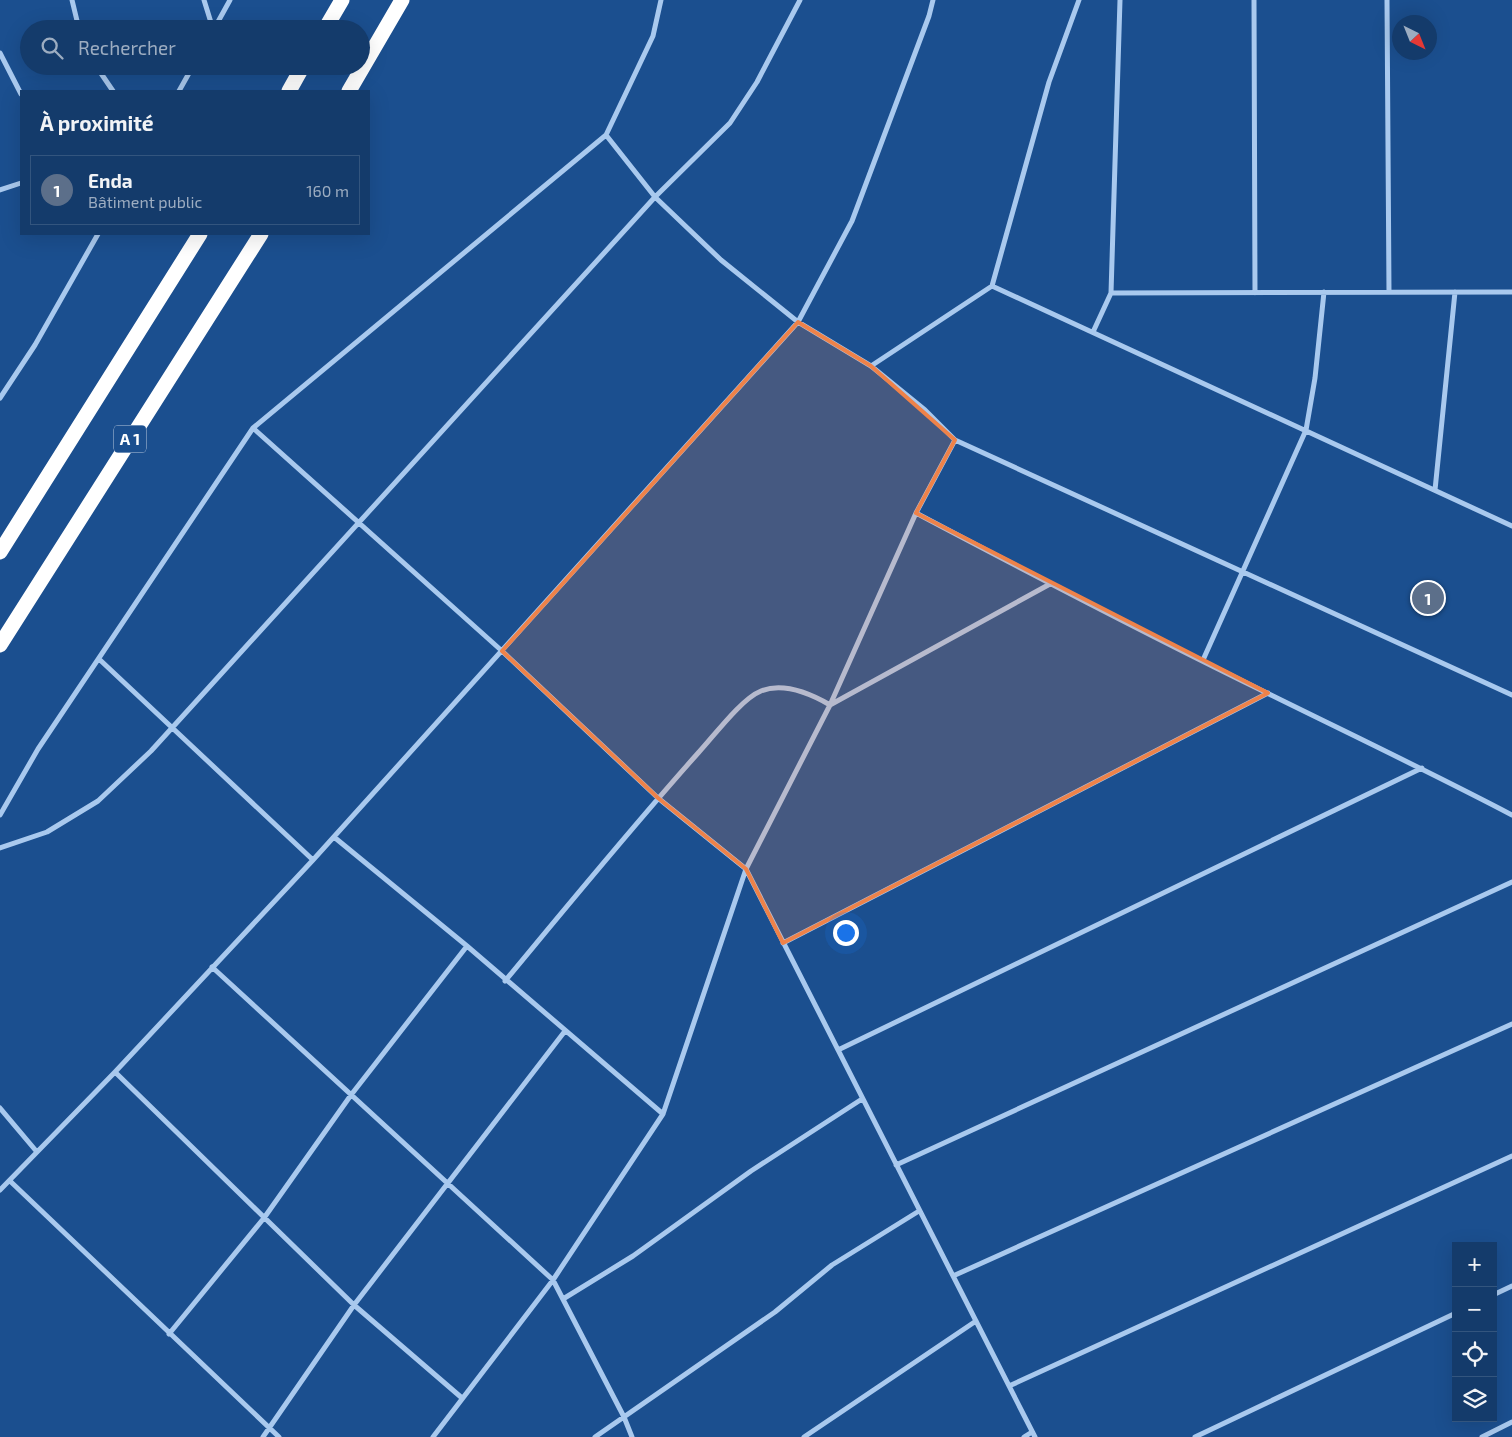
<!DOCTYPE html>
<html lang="fr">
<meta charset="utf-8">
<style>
:root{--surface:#143b6b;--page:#214673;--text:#f1f3f6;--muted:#9dadc1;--line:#33557e;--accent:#8bbbb9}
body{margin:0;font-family:"Exo 2",sans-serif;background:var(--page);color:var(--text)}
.controls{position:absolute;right:15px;bottom:15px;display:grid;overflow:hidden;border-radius:0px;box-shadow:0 5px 20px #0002}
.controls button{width:45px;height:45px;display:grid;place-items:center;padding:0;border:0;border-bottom:1px solid var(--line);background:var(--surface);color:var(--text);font:25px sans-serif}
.compass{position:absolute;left:1392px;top:15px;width:45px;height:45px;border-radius:50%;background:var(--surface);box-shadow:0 5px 20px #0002;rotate:137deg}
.you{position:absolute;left:845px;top:932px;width:18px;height:18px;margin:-12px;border:4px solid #fff;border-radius:50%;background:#1a73e8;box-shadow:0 0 0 8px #1a73e833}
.badge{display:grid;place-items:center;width:32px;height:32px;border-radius:50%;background:var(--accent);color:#fff;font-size:16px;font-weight:700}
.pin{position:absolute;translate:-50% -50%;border:2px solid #fff;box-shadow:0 1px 5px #0006}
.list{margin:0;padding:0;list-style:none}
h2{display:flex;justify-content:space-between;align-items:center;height:65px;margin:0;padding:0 20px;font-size:21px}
h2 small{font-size:16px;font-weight:400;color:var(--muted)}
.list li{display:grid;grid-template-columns:32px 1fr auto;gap:15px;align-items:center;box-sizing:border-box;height:70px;margin:0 10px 10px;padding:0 10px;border:1px solid var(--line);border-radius:0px}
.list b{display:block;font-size:19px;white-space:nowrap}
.list p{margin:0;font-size:16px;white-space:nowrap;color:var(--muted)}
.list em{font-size:16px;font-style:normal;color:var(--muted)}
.icon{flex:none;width:28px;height:28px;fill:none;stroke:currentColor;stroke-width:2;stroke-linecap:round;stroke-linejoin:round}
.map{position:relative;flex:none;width:1512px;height:1437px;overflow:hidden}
.search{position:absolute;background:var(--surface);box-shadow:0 5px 20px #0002;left:20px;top:20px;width:350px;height:55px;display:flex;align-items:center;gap:12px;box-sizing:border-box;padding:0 18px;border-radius:28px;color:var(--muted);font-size:19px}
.panel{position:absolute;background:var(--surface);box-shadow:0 5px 20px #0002;left:20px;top:90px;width:350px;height:145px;border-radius:0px}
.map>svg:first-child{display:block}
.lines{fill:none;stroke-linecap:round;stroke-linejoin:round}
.minor{stroke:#a9c9ee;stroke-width:5}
.motorway{stroke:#fff;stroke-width:15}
.marked{fill:#ee8249;fill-opacity:0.2;stroke:#ee8249;stroke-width:4;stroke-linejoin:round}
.labels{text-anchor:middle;stroke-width:4;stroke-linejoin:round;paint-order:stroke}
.shield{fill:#1b4f8f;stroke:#bbcadd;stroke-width:1}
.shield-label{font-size:16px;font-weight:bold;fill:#fff}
</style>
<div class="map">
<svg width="1512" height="1437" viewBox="0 0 1512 1437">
<rect width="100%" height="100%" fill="#1b4f8f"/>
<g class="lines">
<path class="minor" d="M72,0L79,29
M204,0L213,29
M1254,0L1255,293
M1387,0L1389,292
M214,29L230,0
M0,53L21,94
M96,66L113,91
M179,91L193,66
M606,135L655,197L721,260L798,322L871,366L925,410L955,440L1512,695
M0,190L21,183
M992,286L1512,526
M1111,293L1512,292
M1093,332L1111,293L1120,0
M871,366L992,286L1049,82L1079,0
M0,398L35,345L98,234
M253,428L502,651L658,798L746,869L1035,1437
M1435,490L1455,292
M916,513C1033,575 1150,636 1269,694C1350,734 1432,773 1512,815
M99,659L313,860
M1203,660L1306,430L1315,378L1324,292
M0,815L38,749L253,428L606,135L653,36L661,0
M334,837L467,946L663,1114
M0,848L47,832L98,801L151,751L655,197L730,123L757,82L800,0
M783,943L1268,693
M212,967L553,1280L624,1417L632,1437
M505,981C569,904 632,827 699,752C714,736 741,699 761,691C784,682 811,694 830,705L1050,584
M838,1050L1422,768
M115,1072L354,1305L462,1398
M0,1108L37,1152
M896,1165L1512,882
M10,1181L279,1437
M0,1190L115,1072L313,860L798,322L852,221L929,16L933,0
M953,1276L1512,1024
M1493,1295L1512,1286
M563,1299L633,1256L751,1171L862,1099
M169,1334L264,1218L351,1095L467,946
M1009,1386L1512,1156
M263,1437L354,1305L565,1031
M433,1437L553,1280L663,1114L746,869L830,705L916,513L955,440
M595,1437L775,1312L832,1265L919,1211
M804,1437L976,1321
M1024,1437L1032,1432
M1195,1437L1456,1313
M1482,1437L1512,1422"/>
<path class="motorway" d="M325,29L342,0
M289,91L303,66
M349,91L402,0
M0,552L200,234
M0,645L261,234"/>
</g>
<path class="marked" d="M798,322L871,366L955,440L916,513L1268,693L783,943L746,869L658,798L502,651Z"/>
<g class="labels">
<rect class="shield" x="114" y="425.5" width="32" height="27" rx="4"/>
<g class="shield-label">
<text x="130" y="445">A 1</text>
</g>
</g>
</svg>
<div class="controls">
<button>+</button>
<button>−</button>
<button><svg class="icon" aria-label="locate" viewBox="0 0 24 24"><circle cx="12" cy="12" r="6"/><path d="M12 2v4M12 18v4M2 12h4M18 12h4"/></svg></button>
<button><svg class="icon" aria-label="layers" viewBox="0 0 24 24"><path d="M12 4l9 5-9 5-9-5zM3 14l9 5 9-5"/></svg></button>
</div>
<svg class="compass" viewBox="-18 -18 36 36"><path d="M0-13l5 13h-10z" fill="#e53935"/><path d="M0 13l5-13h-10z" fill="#9dadc1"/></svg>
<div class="you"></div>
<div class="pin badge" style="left:1428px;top:598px;background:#5c6f8a">1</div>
<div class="search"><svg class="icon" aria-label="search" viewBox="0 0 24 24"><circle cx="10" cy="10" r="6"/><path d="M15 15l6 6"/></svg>Rechercher</div>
<section class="panel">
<h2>À proximité<small></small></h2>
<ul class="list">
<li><span class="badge" style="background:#5c6f8a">1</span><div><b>Enda</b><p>Bâtiment public</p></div><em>160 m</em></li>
</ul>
</section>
</div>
